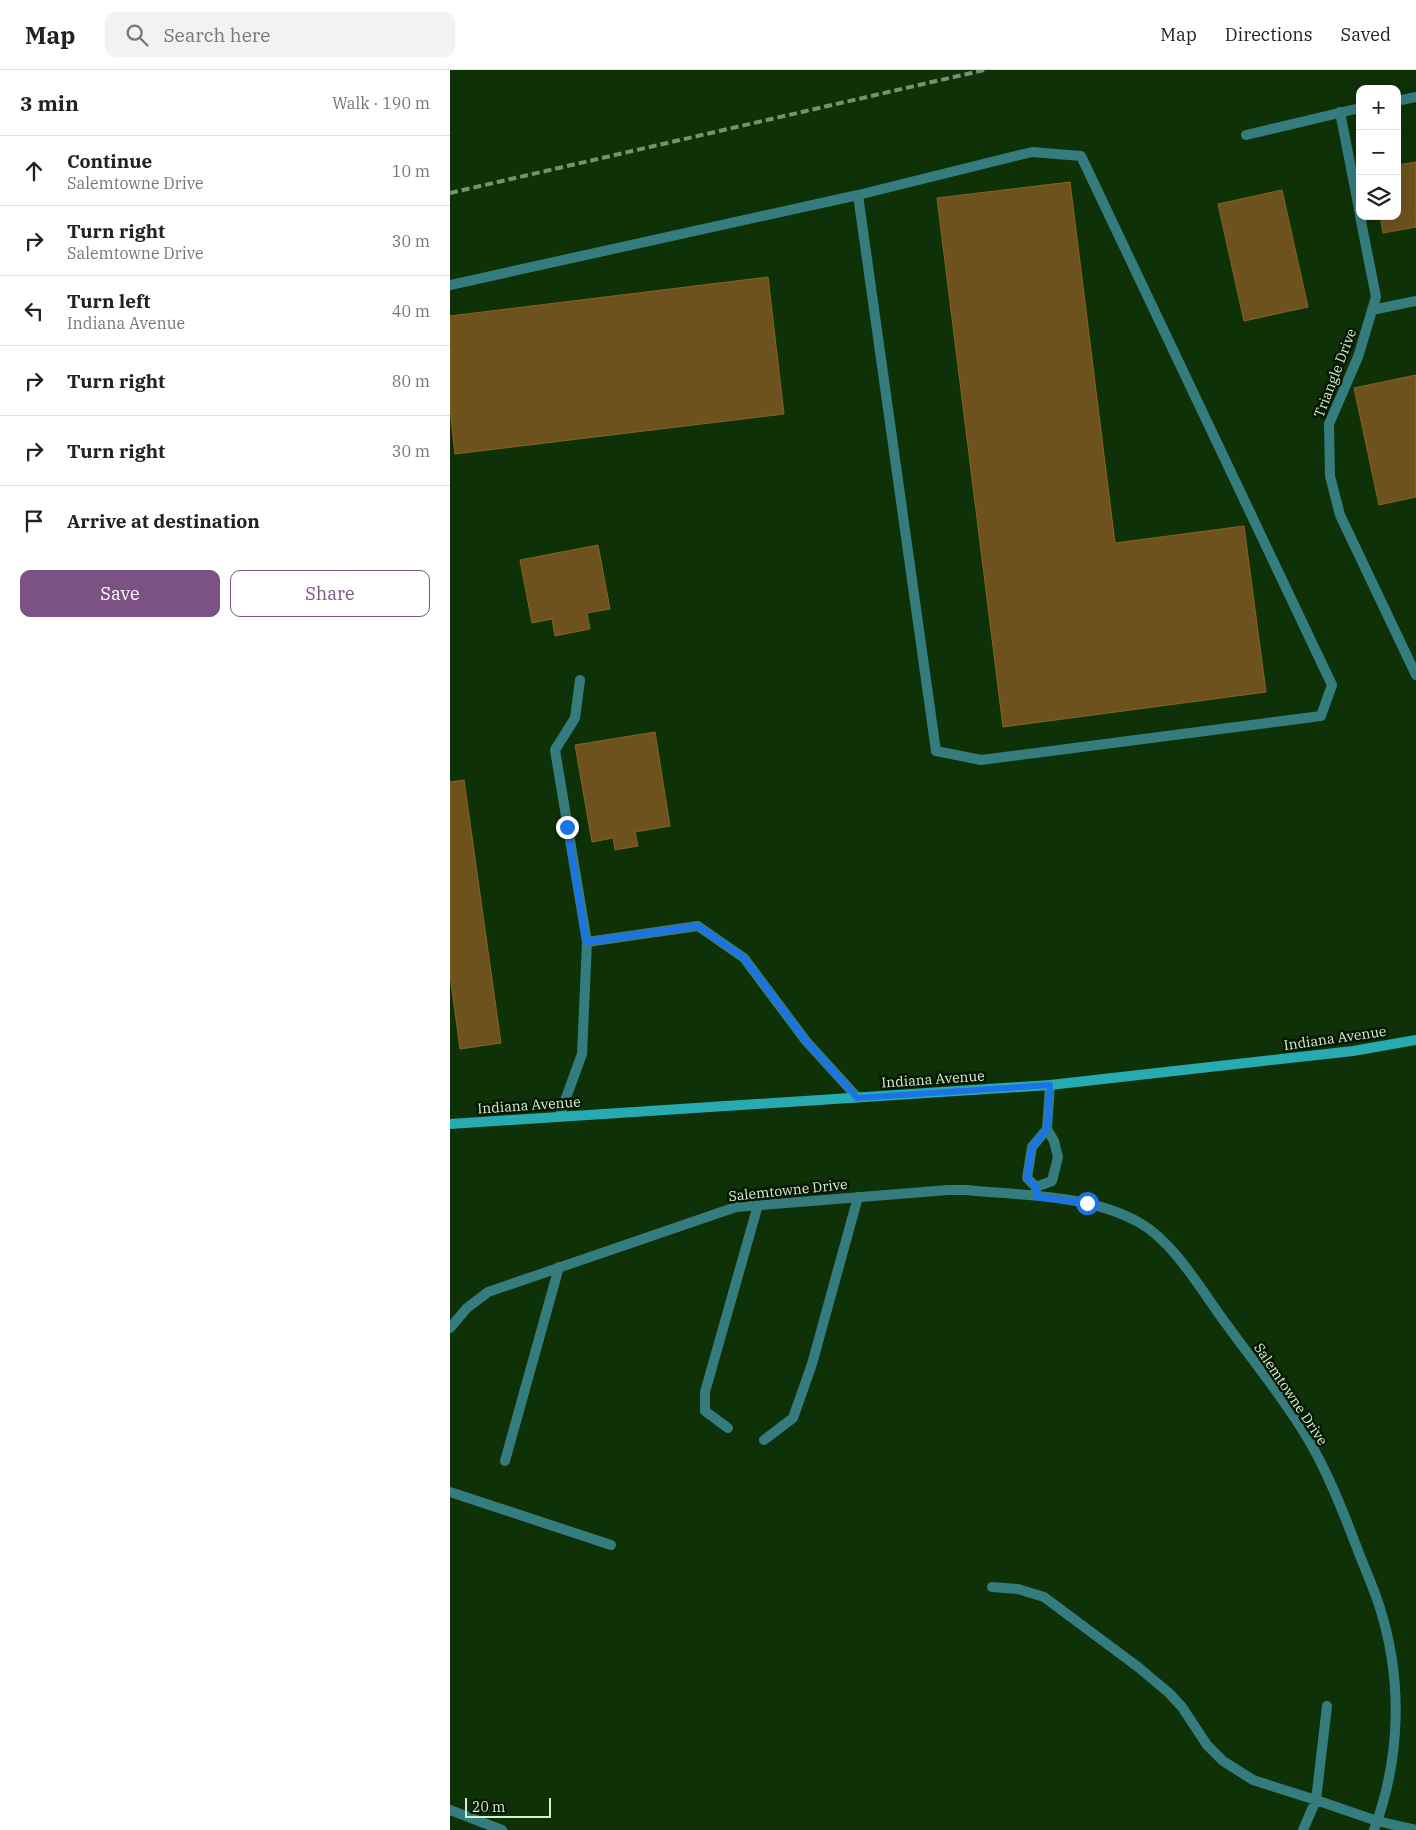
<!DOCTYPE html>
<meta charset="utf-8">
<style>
:root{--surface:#fff;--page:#f2f2f2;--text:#222;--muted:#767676;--line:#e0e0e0;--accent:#7c5285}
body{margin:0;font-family:"IBM Plex Serif",serif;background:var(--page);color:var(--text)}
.controls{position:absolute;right:15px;top:15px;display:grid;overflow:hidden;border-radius:10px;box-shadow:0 5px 20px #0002}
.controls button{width:45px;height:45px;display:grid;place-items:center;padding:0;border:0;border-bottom:1px solid var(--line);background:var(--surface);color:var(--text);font:25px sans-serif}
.scale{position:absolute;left:15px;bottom:12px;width:86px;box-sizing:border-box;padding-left:5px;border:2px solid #d7f0d2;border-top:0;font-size:14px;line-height:18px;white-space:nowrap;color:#d7f0d2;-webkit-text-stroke:4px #051602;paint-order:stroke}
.stop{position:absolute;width:15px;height:15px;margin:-11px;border:4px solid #1a73e8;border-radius:50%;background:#fff}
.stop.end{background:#1a73e8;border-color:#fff;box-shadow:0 1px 5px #0008}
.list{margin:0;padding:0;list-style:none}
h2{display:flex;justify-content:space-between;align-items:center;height:65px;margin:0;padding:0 20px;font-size:21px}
h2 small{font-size:16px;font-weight:400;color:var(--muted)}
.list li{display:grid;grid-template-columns:32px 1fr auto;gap:15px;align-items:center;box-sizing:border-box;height:70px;padding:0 20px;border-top:1px solid var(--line)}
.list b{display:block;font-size:19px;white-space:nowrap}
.list p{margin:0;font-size:16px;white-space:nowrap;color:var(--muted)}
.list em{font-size:16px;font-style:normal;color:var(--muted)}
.actions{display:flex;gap:10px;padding:15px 20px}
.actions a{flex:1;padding:11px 0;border:1px solid var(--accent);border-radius:10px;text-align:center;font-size:18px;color:var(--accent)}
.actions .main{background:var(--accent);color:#fff}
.icon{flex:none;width:28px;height:28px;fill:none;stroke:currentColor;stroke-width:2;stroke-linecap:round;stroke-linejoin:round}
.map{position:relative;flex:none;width:966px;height:1760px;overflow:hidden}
header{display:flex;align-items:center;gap:30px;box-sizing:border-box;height:70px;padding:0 25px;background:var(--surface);border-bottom:1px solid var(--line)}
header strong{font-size:24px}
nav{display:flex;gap:28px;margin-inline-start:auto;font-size:18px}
.search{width:350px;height:45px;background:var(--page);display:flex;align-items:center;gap:12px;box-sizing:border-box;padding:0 18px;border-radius:10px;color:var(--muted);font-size:19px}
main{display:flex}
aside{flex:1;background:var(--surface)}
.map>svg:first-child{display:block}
.building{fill:#6e521d;stroke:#88641c}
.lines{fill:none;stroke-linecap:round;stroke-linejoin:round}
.service{stroke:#357c7f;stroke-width:10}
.minor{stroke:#357c7f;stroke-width:10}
.secondary{stroke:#28aab1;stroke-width:10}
.rail{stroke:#75926f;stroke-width:4;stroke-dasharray:8 4;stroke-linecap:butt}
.route{stroke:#1a73e8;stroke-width:6}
.labels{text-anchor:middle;stroke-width:5;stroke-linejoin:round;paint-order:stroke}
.street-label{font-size:14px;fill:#d7f0d2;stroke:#051602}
</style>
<header>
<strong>Map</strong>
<div class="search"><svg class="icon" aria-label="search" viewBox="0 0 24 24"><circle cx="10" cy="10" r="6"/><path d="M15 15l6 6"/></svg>Search here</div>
<nav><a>Map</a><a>Directions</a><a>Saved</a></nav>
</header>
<main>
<aside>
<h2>3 min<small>Walk · 190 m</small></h2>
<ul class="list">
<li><svg class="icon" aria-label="ahead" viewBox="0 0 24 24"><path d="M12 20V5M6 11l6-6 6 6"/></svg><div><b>Continue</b><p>Salemtowne Drive</p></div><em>10 m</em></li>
<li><svg class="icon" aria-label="right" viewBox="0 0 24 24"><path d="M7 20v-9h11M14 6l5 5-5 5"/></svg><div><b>Turn right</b><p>Salemtowne Drive</p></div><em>30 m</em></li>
<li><svg class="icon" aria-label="left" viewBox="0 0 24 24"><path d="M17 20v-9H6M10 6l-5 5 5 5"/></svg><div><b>Turn left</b><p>Indiana Avenue</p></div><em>40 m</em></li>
<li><svg class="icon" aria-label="right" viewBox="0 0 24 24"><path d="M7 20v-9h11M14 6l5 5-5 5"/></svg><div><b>Turn right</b></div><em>80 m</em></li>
<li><svg class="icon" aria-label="right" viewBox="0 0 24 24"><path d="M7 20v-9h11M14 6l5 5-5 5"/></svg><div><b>Turn right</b></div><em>30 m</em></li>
<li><svg class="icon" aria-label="arrive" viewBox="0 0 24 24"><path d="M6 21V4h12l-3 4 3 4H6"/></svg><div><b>Arrive at destination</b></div></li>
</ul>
<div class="actions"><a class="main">Save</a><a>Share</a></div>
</aside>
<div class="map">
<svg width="966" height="1760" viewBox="0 0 966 1760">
<rect width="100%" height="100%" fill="#0f3107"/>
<path class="building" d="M966,92V157L933,163L930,146H947V95Z
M620,112L665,473L794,456L816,622L553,657L487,128Z
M832,120L858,237L794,251L768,134Z
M318,207L334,344L5,384L0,340V246Z
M966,305V427L929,435L904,318Z
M148,475L160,539L137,543L140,559L105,566L102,549L82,553L70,490Z
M205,662L220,756L185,762L188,776L165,780L163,768L142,772L125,675Z
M14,710L51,973L10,979L0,905V712Z"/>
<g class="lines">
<path class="service" d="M947,31L966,27
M796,65L910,38
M0,215L408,125L582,82L631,86L882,615L871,646L531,690L486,681L408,125
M922,240L966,231
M137,872L248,856L294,888L356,971L407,1027
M109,1047L132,984L137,872L105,680L125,648L130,610
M278,1358L255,1341V1322L308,1135
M314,1370L343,1348L362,1294L408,1127
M55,1391L109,1197
M0,1422L161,1475
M542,1517L568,1519L594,1527L688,1597L719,1623L732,1637L757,1675L773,1691L803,1710L866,1730L853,1760
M877,1636L866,1730L927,1751L966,1760
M0,1740L52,1760"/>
<path class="minor" d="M890,42L910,144
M910,146L926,227L908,287L879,354L880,406L890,445L966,605
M586,1117L602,1111L608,1087L604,1071L597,1059L600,1015
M586,1124V1117L577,1108L582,1077L597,1059
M0,1258L17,1238L38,1222L286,1137L498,1120H517C574,1126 639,1124 690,1153C725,1173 753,1223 777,1255C803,1291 832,1326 855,1364C877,1400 892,1439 907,1478C914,1497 923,1516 929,1535C953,1609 951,1687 924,1760"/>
<path class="secondary" d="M0,1054L600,1015L903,981L966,970"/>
<path class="rail" d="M0,123L534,0"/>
</g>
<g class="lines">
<path class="route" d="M117,757L136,872L248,856L294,888L356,971L407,1028L600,1015L597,1059L582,1077L577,1108L586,1117V1127L637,1133"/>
</g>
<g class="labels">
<g class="street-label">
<text transform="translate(885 303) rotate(-69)" y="5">Triangle Drive</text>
<text transform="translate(885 968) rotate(-8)" y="5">Indiana Avenue</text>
<text transform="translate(483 1009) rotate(-4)" y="5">Indiana Avenue</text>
<text transform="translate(79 1035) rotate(-4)" y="5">Indiana Avenue</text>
<text transform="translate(338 1120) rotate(-6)" y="5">Salemtowne Drive</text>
<text transform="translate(841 1324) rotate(56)" y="5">Salemtowne Drive</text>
</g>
</g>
</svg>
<div class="controls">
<button>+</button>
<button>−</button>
<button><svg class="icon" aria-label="layers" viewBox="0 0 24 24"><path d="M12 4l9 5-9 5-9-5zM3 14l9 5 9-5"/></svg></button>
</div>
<div class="scale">20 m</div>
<div class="stop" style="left:637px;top:1133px"></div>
<div class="stop end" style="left:117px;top:757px"></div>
</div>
</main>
